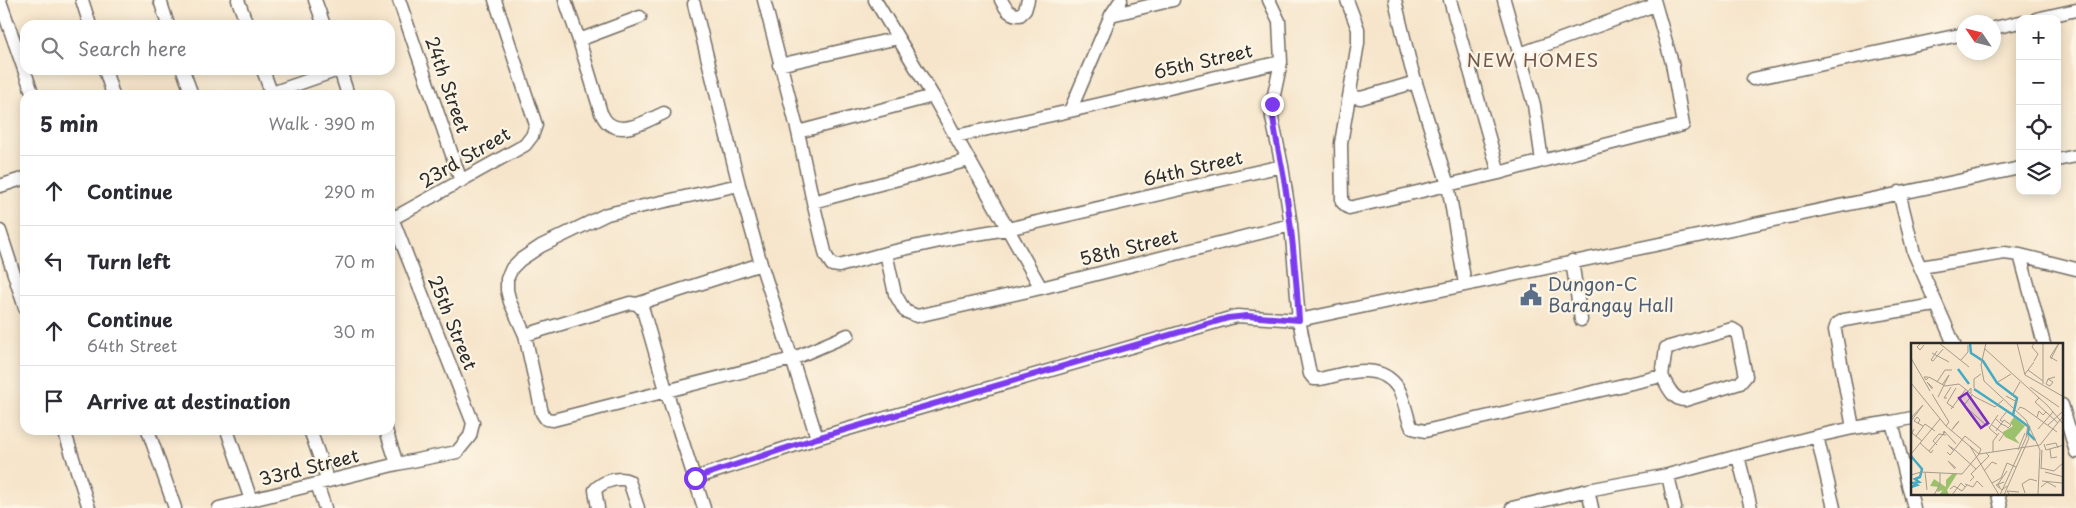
<!DOCTYPE html>
<meta charset="utf-8">
<style>
:root{--surface:#fff;--page:#f7f7f7;--text:#2b2b33;--muted:#7c7c81;--line:#e1e1e2}
body{margin:0;font-family:"Playpen Sans",sans-serif;background:var(--page);color:var(--text)}
.controls{position:absolute;right:15px;top:15px;display:grid;overflow:hidden;border-radius:10px;box-shadow:0 2px 12px #0003}
.controls button{width:45px;height:45px;display:grid;place-items:center;padding:0;border:0;border-bottom:1px solid var(--line);background:var(--surface);color:var(--text);font:25px sans-serif}
.compass{position:absolute;left:1956px;top:15px;width:45px;height:45px;border-radius:50%;background:var(--surface);box-shadow:0 2px 12px #0003;rotate:305deg}
.stop{position:absolute;width:15px;height:15px;margin:-11px;border:4px solid #7c3aed;border-radius:50%;background:#fff}
.stop.end{background:#7c3aed;border-color:#fff;box-shadow:0 1px 5px #0008}
.list{margin:0;padding:0;list-style:none}
h2{display:flex;justify-content:space-between;align-items:center;height:65px;margin:0;padding:0 20px;font-size:21px}
h2 small{font-size:16px;font-weight:400;color:var(--muted)}
.list li{display:grid;grid-template-columns:32px 1fr auto;gap:15px;align-items:center;box-sizing:border-box;height:70px;padding:0 20px;border-top:1px solid var(--line)}
.list b{display:block;font-size:19px;white-space:nowrap}
.list p{margin:0;font-size:16px;white-space:nowrap;color:var(--muted)}
.list em{font-size:16px;font-style:normal;color:var(--muted)}
.icon{flex:none;width:28px;height:28px;fill:none;stroke:currentColor;stroke-width:2;stroke-linecap:round;stroke-linejoin:round}
.map{position:relative;flex:none;width:2076px;height:508px;overflow:hidden}
.search{position:absolute;background:var(--surface);box-shadow:0 2px 12px #0003;left:20px;top:20px;width:375px;height:55px;display:flex;align-items:center;gap:12px;box-sizing:border-box;padding:0 18px;border-radius:15px;color:var(--muted);font-size:19px}
.panel{position:absolute;background:var(--surface);box-shadow:0 2px 12px #0003;left:20px;top:90px;width:375px;height:345px;border-radius:15px}
.map>svg:first-child{display:block}
.lines{fill:none;stroke-linecap:round;stroke-linejoin:round}
.street-casing{stroke:#726c63;stroke-width:15}
.street{stroke:#fff;stroke-width:12}
.route{stroke:#7c3aed;stroke-width:6}
.labels{text-anchor:middle;stroke-width:4.5;stroke-linejoin:round;paint-order:stroke}
.street-label{font-size:18px;fill:#2b2b2b;stroke:#fcf5e5}
.service-label{font-size:18px;fill:#4e5e75;stroke:#fcf5e5;text-anchor:start}
.neighbourhood-label{font-size:19px;letter-spacing:1px;fill:#72574c;stroke:#fcf5e5}
.inset-river{fill:none;stroke:#44abc4;stroke-width:2.5}
.inset-road{fill:none;stroke:#a59b8b;stroke-width:1}
.view{fill:#7b2cbf;fill-opacity:0.15;stroke:#7b2cbf;stroke-width:2.5}
.inset-edge{fill:none;stroke:#2b2b2b;stroke-width:2.5}
</style>
<div class="map">
<svg width="2076" height="508" viewBox="0 0 2076 508">
<rect width="100%" height="100%" fill="#fcf5e5"/>
<filter id="ink" filterUnits="userSpaceOnUse"><feTurbulence type="fractalNoise" baseFrequency=".02" numOctaves="2"/><feDisplacementMap in="SourceGraphic" scale="10" xChannelSelector="R" yChannelSelector="G"/><feConvolveMatrix kernelMatrix="1 2 1 2 8 2 1 2 1" color-interpolation-filters="sRGB"/></filter>
<filter id="wash" filterUnits="userSpaceOnUse"><feTurbulence type="fractalNoise" baseFrequency=".0096" numOctaves="4" result="noise"/><feDisplacementMap in="SourceGraphic" scale="20" xChannelSelector="R" yChannelSelector="G"/><feGaussianBlur stdDeviation="1.12" result="paint"/><feColorMatrix in="noise" values="0 0 0 0 0 0 0 0 0 0 0 0 0 0 0 0 0 1.4 0 .05"/><feComposite in="paint" operator="in"/></filter>
<g filter="url(#wash)">
<rect width="100%" height="100%" fill="#f6e5cb"/>
</g>
<g filter="url(#ink)">
<g class="lines">
<g class="street-casing">
<path id="street" d="M82,0L90,25
M160,0L168,25
M238,0L247,25
M315,0L324,25
M399,0L461,181
M565,0L579,40
M764,0L798,132L813,202
M875,0L933,96L1041,288L1291,225
M1001,0C1006,9 1009,15 1020,15L1025,10L1028,0
M1347,0L1358,29V43L1350,91L1354,97L1361,98L1416,82
M1395,0L1411,67L1448,185L1465,284
M1450,0L1499,173
M0,1L33,95
M694,4L739,185L761,264L792,359L848,335
M1111,15L1173,0
M640,17L579,40L601,113C603,116 605,121 608,123C624,136 648,120 664,113
M2036,19L2076,10
M1994,28L2020,22
M1520,54L1655,5
M779,65L898,38
M105,70L113,95
M183,70L192,95
M263,70L272,95
M340,70L348,95
M1753,79L1964,34
M1350,91L1341,143L1342,202L1349,208L1499,173L1542,161L1534,105L1504,0
M266,95L338,70
M1070,111L1281,62L1279,21L1269,0
M798,132L933,96
M956,136L1070,111L1111,15L1121,0
M969,160L813,202L826,256L832,265L839,266L886,253L958,237L1007,229L1282,166L1272,118V104L1281,62
M2057,160L2076,156
M1542,161L1683,125L1672,63L1654,0
M1282,166L1291,225L1299,320L1310,374L1314,379H1320C1345,374 1380,360 1398,388C1405,400 1406,416 1412,428L1425,431L1662,376
M739,185L607,214L541,246L520,260L512,268L507,279V290L510,302L525,335L542,413L546,419L553,420L792,359L817,438
M0,186L25,178
M1899,192L1914,253L1954,344
M392,219L525,145L532,136L536,125L495,0
M0,231L25,308
M886,253L895,294L905,311L917,316L1041,288
M2020,255L2044,344
M1572,261L1581,320
M1921,267L2004,253L2020,255L2076,269
M637,304L761,264
M1732,329L1737,332L1746,376L1740,383L1685,400C1673,401 1667,385 1662,376L1666,348Z
M525,335L630,303L637,304L643,310L666,390L704,508
M2062,405L2076,452
M1892,422L1912,418
M1853,428L1835,330L1837,324L1844,320L1935,305
M64,430L89,508
M148,430L175,508
M227,430L251,500
M310,430L328,481
M386,430L397,464
M1817,436L1853,428L1892,422L1914,508
M1668,475L1675,508
M695,478L817,438L1237,316L1299,320L2020,168
M317,484L325,508
M1588,490L1592,508
M1998,494L2001,508
M219,508L397,464L457,452L470,436L473,423L390,213
M598,508L595,490C601,482 619,476 629,481L638,508
M1512,508L1588,490L1668,475L1738,456
M1751,508L1738,456L1817,436L1834,508"/>
</g>
<use href="#street" class="street"/>
</g>
</g>
<g class="lines" filter="url(#ink)">
<path class="route" d="M695,478L817,438L1228,318L1247,316L1299,320C1296,274 1292,230 1285,185C1281,158 1273,131 1272,104"/>
</g>
<defs>
<g id="civic-bare" transform="scale(1.725)"><path d="M-.6-6.5H3V-4.5H.6V-3L4-1V1h2V6H-6V1h2V-1L-.6-3ZM-1.2 2.5V6h2.4V2.5Z" fill="#5c6f8a" stroke="#fcf5e5" stroke-width="2.5" paint-order="stroke"/></g>
</defs>
<g fill-rule="evenodd">
<use href="#civic-bare" x="1531" y="295"/>
</g>
<g class="labels">
<g class="street-label">
<text transform="translate(1203 62) rotate(-13)" y="6">65th Street</text>
<text transform="translate(447 85) rotate(71)" y="6">24th Street</text>
<text transform="translate(465 158) rotate(-30)" y="6">23rd Street</text>
<text transform="translate(1193 169) rotate(-13)" y="6">64th Street</text>
<text transform="translate(1129 248) rotate(-14)" y="6">58th Street</text>
<text transform="translate(452 323) rotate(68)" y="6">25th Street</text>
<text transform="translate(309 468) rotate(-14)" y="6">33rd Street</text>
</g>
<g class="service-label">
<text x="1548" y="291">Dungon-C<tspan x="1548" dy="21">Barangay Hall</tspan></text>
</g>
<g class="neighbourhood-label">
<text x="1533" y="67">NEW HOMES</text>
</g>
</g>
<g transform="translate(1911 343)">
<rect width="152" height="152" fill="#f6e5cb"/>
<path d="M103,74L114,83L104,95L109,101L94,94L92,89L102,83L99,80Z" fill="#9bc16c"/>
<path d="M41,131H46L36,147L38,152H28L32,147L26,149L27,144L19,143L23,136L35,144V137Z" fill="#9bc16c"/>
<path class="inset-river" d="M59,0L60,10L72,18L86,40L106,55L102,72L118,84L117,90L124,97M47,26L58,41M63,46L102,72M0,113L11,126L9,134L4,136L8,139L2,140L6,142L0,144"/>
<path class="inset-road" d="M10,0L6,4L9,7L13,2M28,0L58,24M75,0L70,22L73,38L115,77L129,107L127,152M106,0L114,32L153,54M74,6L137,63L153,82M26,8L20,17L22,18L32,6M21,10L38,19M0,15L19,48M140,16L148,0M50,17L57,9V2M123,18L127,11L121,4L123,0M146,18L139,14L148,0M117,27L132,38M114,31L123,19M17,34H13L15,37L18,34L34,43L48,41L64,54L84,64L92,57M137,36L135,41L139,43L142,39L137,36L144,34M26,39L34,27H41M87,39L100,31M0,40L35,83L68,111M132,41V0M119,44L148,64M63,45V36L70,31M21,46L16,39L22,45M21,51L38,79L35,83M53,51L49,57L54,61L61,52M53,53L60,45V50M95,53L106,59L105,62M101,53L109,39M27,54L38,32L31,42M36,55H33L40,44M128,55L124,59L147,80M43,65L36,60L45,45M56,65L76,83L79,80M40,66L55,46M107,67L109,64L114,66L146,89M126,74L128,68L132,72L135,69M0,75L12,62L0,78M85,76L90,81L95,83L97,85L100,82L93,77L90,81L85,88M92,79L89,77L96,68M7,80L9,77L6,74L3,78L12,83M81,82L93,91L88,98M137,82L151,69M3,86L1,90L11,98M127,86L142,69M40,88L48,78L42,85M32,92L33,88L45,101M86,92L78,85L87,72M5,93L14,81L24,88M9,100L20,110L22,107M133,101L135,107L153,102M26,102L22,98L28,91L35,92M135,102L145,100L147,105M59,103L88,152M139,106L140,115L146,114M44,107L65,126M107,107L114,90M18,108L34,89M43,108L37,102L44,107M36,109L39,112L54,93L70,106L68,111M82,109V98L88,90M0,111L29,76M68,111L129,102L153,72M130,125L143,128L153,119M44,126L37,118L45,125M130,126L131,107M73,128L81,119L86,121M14,129L16,147M134,129L153,134M0,132L10,129L51,131L68,111M59,138L63,134L60,131L78,113L75,110M131,138L151,140M93,139L85,142L91,147L96,143M81,140L90,135L96,120L105,124M54,141L62,144L66,138L72,144M130,144L136,139L145,144M89,145L87,141L96,128M39,146L43,143L51,148L56,142M114,150L111,141L119,136L126,138M98,151L96,148L108,149M23,152L29,141V130M41,152L50,140L54,144M89,152L115,95L117,81M93,152L118,95L116,91"/>
<path class="view" d="M56,50L77,80L70,85L48,55Z"/>
<rect width="152" height="152" class="inset-edge"/>
</g>
</svg>
<div class="controls">
<button>+</button>
<button>−</button>
<button><svg class="icon" aria-label="locate" viewBox="0 0 24 24"><circle cx="12" cy="12" r="6"/><path d="M12 2v4M12 18v4M2 12h4M18 12h4"/></svg></button>
<button><svg class="icon" aria-label="layers" viewBox="0 0 24 24"><path d="M12 4l9 5-9 5-9-5zM3 14l9 5 9-5"/></svg></button>
</div>
<svg class="compass" viewBox="-18 -18 36 36"><path d="M0-13l5 13h-10z" fill="#e53935"/><path d="M0 13l5-13h-10z" fill="#7c7c81"/></svg>
<div class="stop" style="left:695px;top:478px"></div>
<div class="stop end" style="left:1272px;top:104px"></div>
<div class="search"><svg class="icon" aria-label="search" viewBox="0 0 24 24"><circle cx="10" cy="10" r="6"/><path d="M15 15l6 6"/></svg>Search here</div>
<section class="panel">
<h2>5 min<small>Walk · 390 m</small></h2>
<ul class="list">
<li><svg class="icon" aria-label="ahead" viewBox="0 0 24 24"><path d="M12 20V5M6 11l6-6 6 6"/></svg><div><b>Continue</b></div><em>290 m</em></li>
<li><svg class="icon" aria-label="left" viewBox="0 0 24 24"><path d="M17 20v-9H6M10 6l-5 5 5 5"/></svg><div><b>Turn left</b></div><em>70 m</em></li>
<li><svg class="icon" aria-label="ahead" viewBox="0 0 24 24"><path d="M12 20V5M6 11l6-6 6 6"/></svg><div><b>Continue</b><p>64th Street</p></div><em>30 m</em></li>
<li><svg class="icon" aria-label="arrive" viewBox="0 0 24 24"><path d="M6 21V4h12l-3 4 3 4H6"/></svg><div><b>Arrive at destination</b></div></li>
</ul>
</section>
</div>
